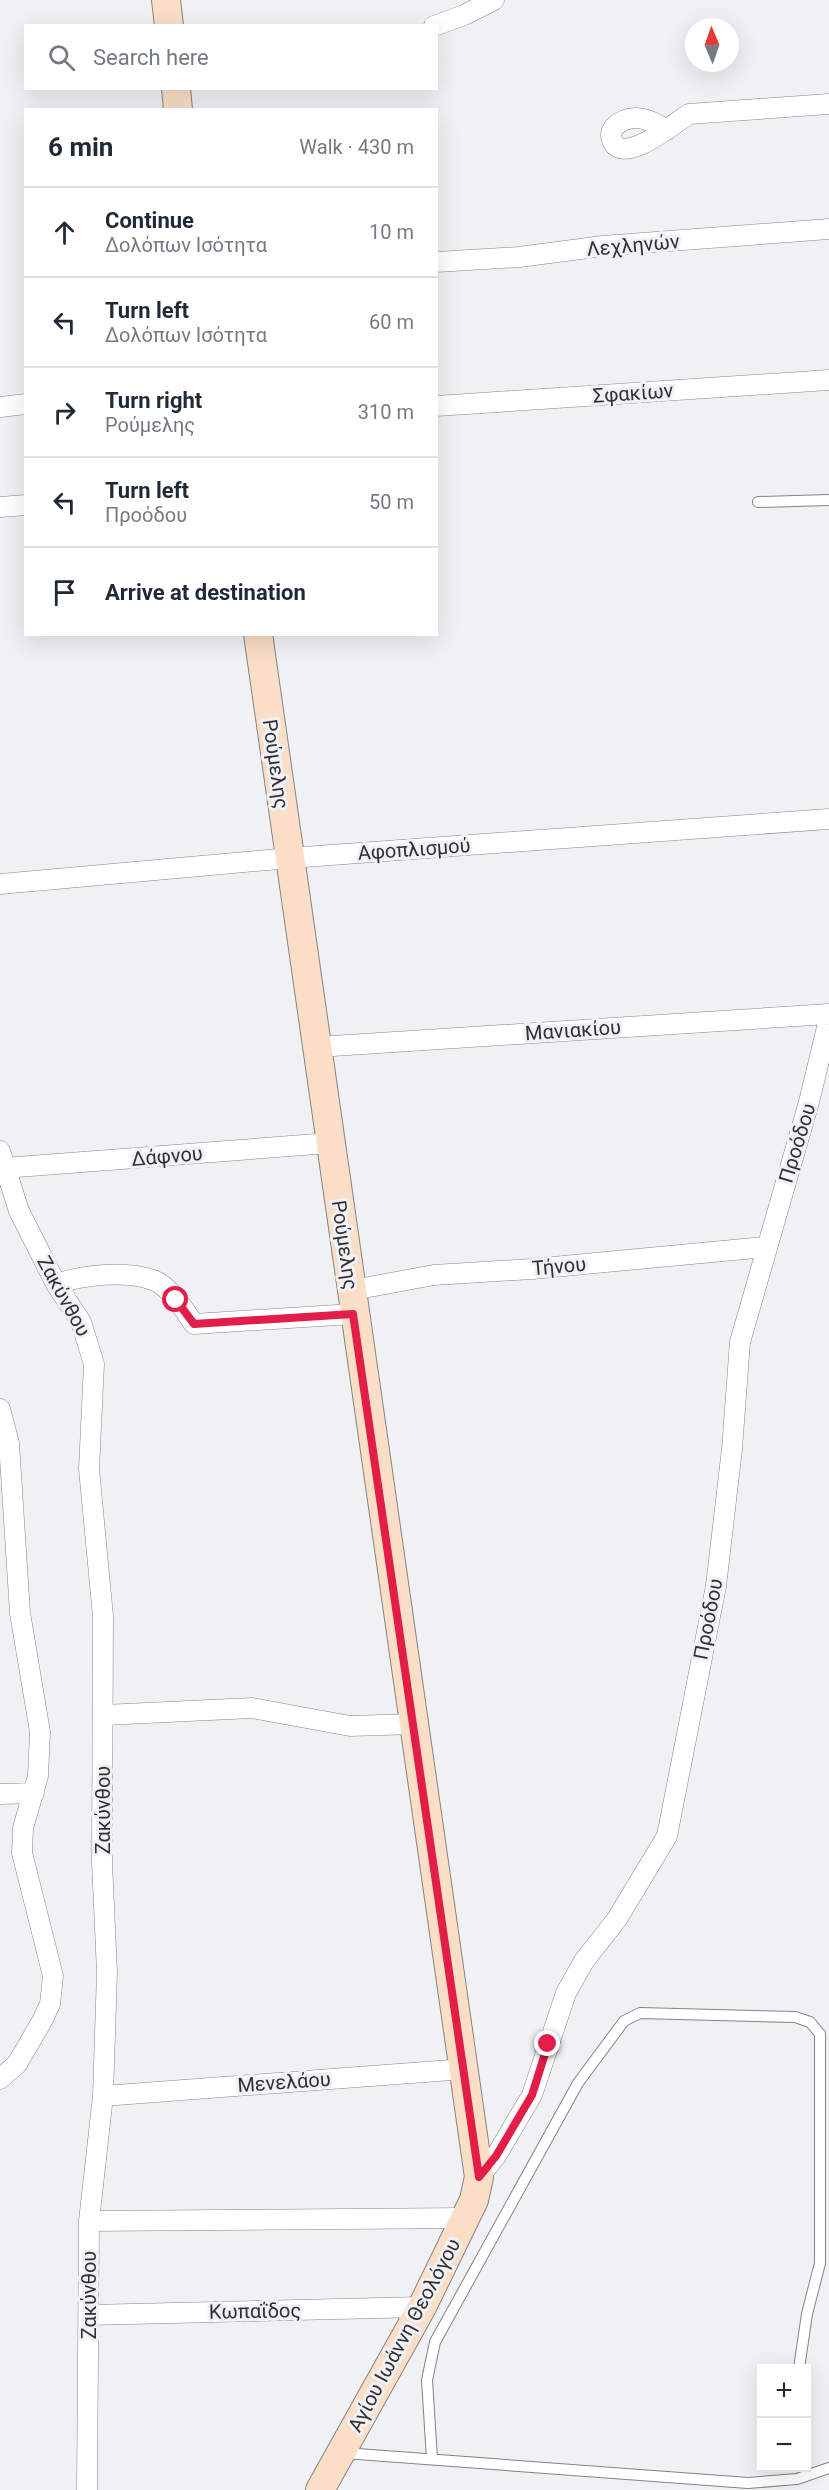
<!DOCTYPE html>
<meta charset="utf-8">
<style>
:root{--surface:#fff;--page:#f6f6f7;--text:#1f2937;--muted:#747a83;--line:#e0e1e3}
body{margin:0;font-family:Roboto,sans-serif;background:var(--page);color:var(--text)}
.controls{position:absolute;right:18px;bottom:18px;display:grid;overflow:hidden;border-radius:0px;box-shadow:0 6px 24px #0002}
.controls button{width:54px;height:54px;display:grid;place-items:center;padding:0;border:0;border-bottom:2px solid var(--line);background:var(--surface);color:var(--text);font:30px sans-serif}
.compass{position:absolute;left:685px;top:18px;width:54px;height:54px;border-radius:50%;background:var(--surface);box-shadow:0 6px 24px #0002;rotate:358deg}
.stop{position:absolute;width:18px;height:18px;margin:-14px;border:4px solid #e11d48;border-radius:50%;background:#fff}
.stop.end{background:#e11d48;border-color:#fff;box-shadow:0 2px 6px #0008}
.list{margin:0;padding:0;list-style:none}
h2{display:flex;justify-content:space-between;align-items:center;height:78px;margin:0;padding:0 24px;font-size:26px}
h2 small{font-size:20px;font-weight:400;color:var(--muted)}
.list li{display:grid;grid-template-columns:39px 1fr auto;gap:18px;align-items:center;box-sizing:border-box;height:90px;padding:0 24px;border-top:2px solid var(--line)}
.list b{display:block;font-size:22px;white-space:nowrap}
.list p{margin:0;font-size:20px;white-space:nowrap;color:var(--muted)}
.list em{font-size:20px;font-style:normal;color:var(--muted)}
.icon{flex:none;width:33px;height:33px;fill:none;stroke:currentColor;stroke-width:2;stroke-linecap:round;stroke-linejoin:round}
.map{position:relative;flex:none;width:829px;height:2490px;overflow:hidden}
.search{position:absolute;background:var(--surface);box-shadow:0 6px 24px #0002;left:24px;top:24px;width:414px;height:66px;display:flex;align-items:center;gap:15px;box-sizing:border-box;padding:0 21px;border-radius:0px;color:var(--muted);font-size:22px}
.panel{position:absolute;background:var(--surface);box-shadow:0 6px 24px #0002;left:24px;top:108px;width:414px;height:528px;border-radius:0px}
.map>svg:first-child{display:block}
.lines{fill:none;stroke-linecap:round;stroke-linejoin:round}
.lane-casing{stroke:#838487;stroke-width:12}
.street-casing{stroke:#838487;stroke-width:21}
.secondary-casing{stroke:#838487;stroke-width:30}
.lane{stroke:#fff;stroke-width:10}
.street{stroke:#fff;stroke-width:20}
.secondary{stroke:#fadec6;stroke-width:28}
.route{stroke:#e11d48;stroke-width:8}
.labels{text-anchor:middle;stroke-width:6;stroke-linejoin:round;paint-order:stroke}
.street-label{font-size:20px;fill:#313132;stroke:#f0f1f4}
</style>
<div class="map">
<svg width="829" height="2490" viewBox="0 0 829 2490">
<rect width="100%" height="100%" fill="#f0f1f4"/>
<g class="lines">
<g class="lane-casing">
<path id="lane" d="M758,502L829,500
M344,2453L748,2483L797,2479L829,2468
M432,2459L427,2380L435,2342L578,2083L624,2021L640,2013L795,2017L810,2022L820,2034V2263L807,2314L799,2368"/>
</g>
<g class="street-casing">
<path id="street" d="M434,26L464,15L494,0
M667,130C650,119 631,111 614,127C611,131 610,135 612,140C622,168 677,121 689,114L829,104
M436,262L519,257L603,246L829,229
M436,406L829,380
M0,407L26,404
M0,507L26,505
M0,884L290,858L829,819
M317,1047L829,1014
M0,1151L19,1211L56,1284L81,1322L94,1364L89,1469L103,1616L102,1862L107,1972L103,2096L89,2221L87,2490
M4,1168L330,1143
M56,1284C83,1275 125,1270 153,1280C170,1286 184,1310 194,1324L353,1314
M353,1290L434,1275L532,1269L765,1247
M0,1409L9,1443L20,1613L40,1732L38,1776L23,1828L22,1853L53,1976L50,2004L42,2021L17,2064L0,2079
M104,1715L252,1708L350,1726L415,1724
M0,1794L34,1793
M103,2096L465,2069
M479,2177L496,2156L532,2095L566,1993L584,1961L617,1919L667,1836L716,1586L732,1449L740,1342L809,1102L829,1019
M89,2221L465,2218
M89,2315L422,2307"/>
</g>
<g class="secondary-casing">
<path id="secondary" d="M166,0L169,26
M176,88L178,110
M258,634L479,2177L474,2200L422,2307L320,2490"/>
</g>
<use href="#lane" class="lane"/>
<use href="#street" class="street"/>
<use href="#secondary" class="secondary"/>
</g>
<g class="lines">
<path class="route" d="M176,1300L194,1324L353,1314L479,2177L496,2156L532,2095L548,2044"/>
</g>
<g class="labels">
<g class="street-label">
<text transform="translate(633 245) rotate(-5)" y="7">Λεχληνών</text>
<text transform="translate(633 393) rotate(-4)" y="7">Σφακίων</text>
<text transform="translate(276 764) rotate(82)" y="7">Ρούμελης</text>
<text transform="translate(414 849) rotate(-4)" y="7">Αφοπλισμού</text>
<text transform="translate(573 1030) rotate(-4)" y="7">Μανιακίου</text>
<text transform="translate(797 1143) rotate(-73)" y="7">Προόδου</text>
<text transform="translate(167 1156) rotate(-5)" y="7">Δάφνου</text>
<text transform="translate(345 1245) rotate(82)" y="7">Ρούμελης</text>
<text transform="translate(559 1266) rotate(-5)" y="7">Τήνου</text>
<text transform="translate(64 1296) rotate(61)" y="7">Ζακύνθου</text>
<text transform="translate(708 1619) rotate(-79)" y="7">Προόδου</text>
<text transform="translate(103 1810) rotate(-90)" y="7">Ζακύνθου</text>
<text transform="translate(284 2082) rotate(-4)" y="7">Μενελάου</text>
<text transform="translate(89 2295) rotate(-90)" y="7">Ζακύνθου</text>
<text transform="translate(255 2311) rotate(-1)" y="7">Κωπαΐδος</text>
<text transform="translate(404 2335) rotate(-62)" y="7">Αγίου Ιωάννη Θεολόγου</text>
</g>
</g>
</svg>
<div class="controls">
<button>+</button>
<button>−</button>
</div>
<svg class="compass" viewBox="-18 -18 36 36"><path d="M0-13l5 13h-10z" fill="#e53935"/><path d="M0 13l5-13h-10z" fill="#747a83"/></svg>
<div class="stop" style="left:176px;top:1300px"></div>
<div class="stop end" style="left:548px;top:2044px"></div>
<div class="search"><svg class="icon" aria-label="search" viewBox="0 0 24 24"><circle cx="10" cy="10" r="6"/><path d="M15 15l6 6"/></svg>Search here</div>
<section class="panel">
<h2>6 min<small>Walk · 430 m</small></h2>
<ul class="list">
<li><svg class="icon" aria-label="ahead" viewBox="0 0 24 24"><path d="M12 20V5M6 11l6-6 6 6"/></svg><div><b>Continue</b><p>Δολόπων Ισότητα</p></div><em>10 m</em></li>
<li><svg class="icon" aria-label="left" viewBox="0 0 24 24"><path d="M17 20v-9H6M10 6l-5 5 5 5"/></svg><div><b>Turn left</b><p>Δολόπων Ισότητα</p></div><em>60 m</em></li>
<li><svg class="icon" aria-label="right" viewBox="0 0 24 24"><path d="M7 20v-9h11M14 6l5 5-5 5"/></svg><div><b>Turn right</b><p>Ρούμελης</p></div><em>310 m</em></li>
<li><svg class="icon" aria-label="left" viewBox="0 0 24 24"><path d="M17 20v-9H6M10 6l-5 5 5 5"/></svg><div><b>Turn left</b><p>Προόδου</p></div><em>50 m</em></li>
<li><svg class="icon" aria-label="arrive" viewBox="0 0 24 24"><path d="M6 21V4h12l-3 4 3 4H6"/></svg><div><b>Arrive at destination</b></div></li>
</ul>
</section>
</div>
